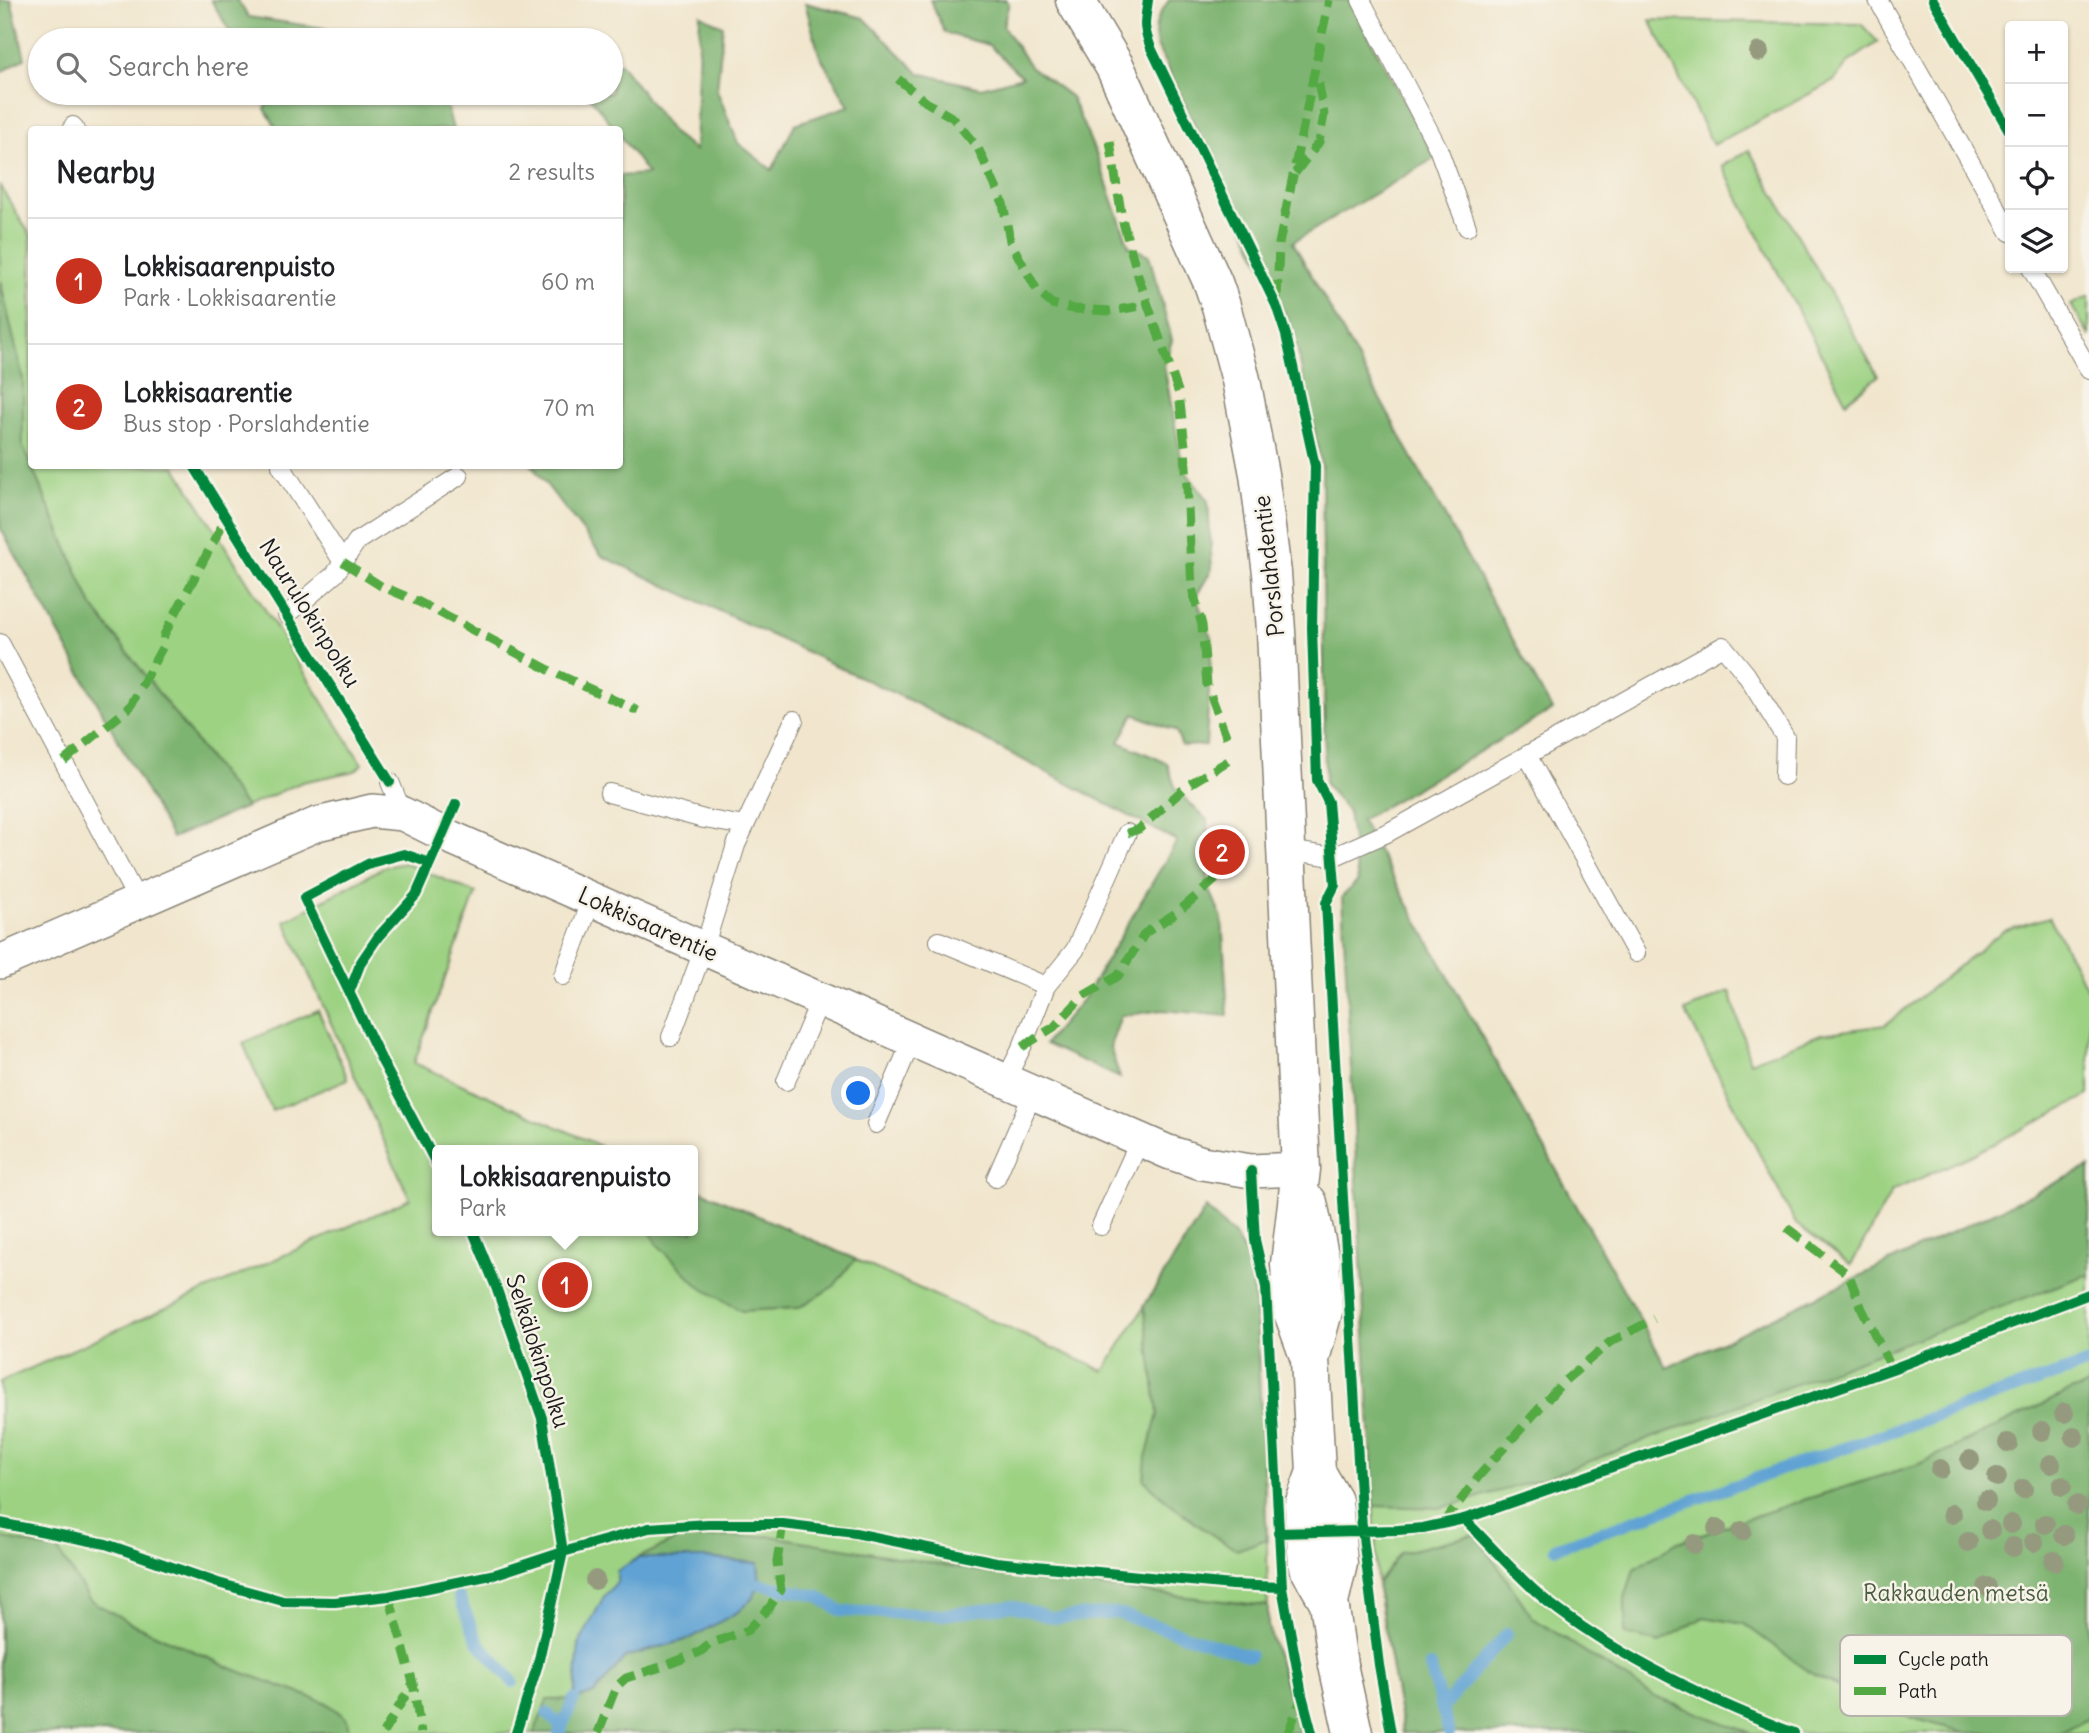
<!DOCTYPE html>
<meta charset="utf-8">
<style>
:root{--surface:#fff;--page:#f6f6f6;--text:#202124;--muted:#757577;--line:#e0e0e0;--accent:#c8321e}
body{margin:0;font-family:Delius,sans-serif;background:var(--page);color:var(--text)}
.controls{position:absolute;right:21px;top:21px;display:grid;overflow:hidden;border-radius:7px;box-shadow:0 2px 5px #0004}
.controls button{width:63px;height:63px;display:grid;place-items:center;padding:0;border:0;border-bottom:2px solid var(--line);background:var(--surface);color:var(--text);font:35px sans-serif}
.you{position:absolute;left:859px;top:1094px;width:24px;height:24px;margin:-18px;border:5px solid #fff;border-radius:50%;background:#1a73e8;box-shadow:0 0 0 10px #1a73e833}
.badge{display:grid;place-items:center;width:46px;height:46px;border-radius:50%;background:var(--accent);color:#fff;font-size:23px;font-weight:700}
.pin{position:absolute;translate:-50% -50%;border:4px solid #fff;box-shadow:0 2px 7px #0006}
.popup{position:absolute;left:432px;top:1145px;width:266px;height:91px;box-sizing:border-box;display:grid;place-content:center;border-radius:7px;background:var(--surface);filter:drop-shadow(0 2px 5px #0005);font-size:23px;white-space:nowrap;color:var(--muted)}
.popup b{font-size:26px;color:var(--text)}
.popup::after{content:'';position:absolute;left:50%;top:100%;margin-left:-14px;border:14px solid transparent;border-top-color:var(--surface)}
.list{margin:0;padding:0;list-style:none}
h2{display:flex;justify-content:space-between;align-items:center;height:91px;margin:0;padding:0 28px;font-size:30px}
h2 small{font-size:23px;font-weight:400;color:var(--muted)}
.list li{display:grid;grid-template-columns:46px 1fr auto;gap:21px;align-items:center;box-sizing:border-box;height:126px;padding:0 28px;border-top:2px solid var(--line)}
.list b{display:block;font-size:26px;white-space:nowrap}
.list p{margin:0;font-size:23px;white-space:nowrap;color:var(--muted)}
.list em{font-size:23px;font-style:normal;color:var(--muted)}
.icon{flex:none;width:38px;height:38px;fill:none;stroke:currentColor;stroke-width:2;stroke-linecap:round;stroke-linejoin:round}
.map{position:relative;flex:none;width:2089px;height:1733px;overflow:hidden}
.search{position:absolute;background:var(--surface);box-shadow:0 2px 5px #0004;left:28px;top:28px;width:595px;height:77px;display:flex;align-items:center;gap:18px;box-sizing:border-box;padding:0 24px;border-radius:38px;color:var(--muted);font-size:26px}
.panel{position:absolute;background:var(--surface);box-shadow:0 2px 5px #0004;left:28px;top:126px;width:595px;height:343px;border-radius:7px}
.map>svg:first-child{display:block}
.green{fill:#9dd283;stroke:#5c7750;stroke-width:2}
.forest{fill:#7eb471;stroke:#4d6846;stroke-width:2}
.water{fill:#5fa2d3;stroke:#3e5f78;stroke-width:2}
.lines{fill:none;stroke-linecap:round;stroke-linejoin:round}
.stream{stroke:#5fa2d3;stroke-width:12}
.service-casing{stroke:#868174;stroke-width:20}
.minor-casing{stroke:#868174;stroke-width:36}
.tertiary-casing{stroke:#868174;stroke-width:41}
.service{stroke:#fff;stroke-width:18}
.minor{stroke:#fff;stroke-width:33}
.tertiary{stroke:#fff;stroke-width:38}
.quiet{stroke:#52a943;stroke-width:9;stroke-dasharray:18 9;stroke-linecap:butt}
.cycleway-casing{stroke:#f7f3e8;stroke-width:15}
.cycleway{stroke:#00873e;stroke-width:10}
.tree{fill:#959a7f}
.labels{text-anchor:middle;stroke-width:5;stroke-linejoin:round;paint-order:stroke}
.street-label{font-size:23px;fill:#1c1c1c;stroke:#f7f3e8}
.park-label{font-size:23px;fill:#495c40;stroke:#f7f3e8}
.key{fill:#f7f3e8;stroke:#b5b2ab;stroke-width:2}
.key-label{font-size:19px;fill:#1c1c1c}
</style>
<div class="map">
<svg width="2089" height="1733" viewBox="0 0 2089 1733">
<rect width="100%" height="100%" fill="#f7f3e8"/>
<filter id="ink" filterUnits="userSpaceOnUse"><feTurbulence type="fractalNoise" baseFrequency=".0143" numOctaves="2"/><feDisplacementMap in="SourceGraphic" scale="14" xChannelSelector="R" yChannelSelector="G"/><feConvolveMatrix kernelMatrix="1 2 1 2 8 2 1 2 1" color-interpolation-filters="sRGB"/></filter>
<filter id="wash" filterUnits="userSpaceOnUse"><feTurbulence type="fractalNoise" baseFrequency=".00686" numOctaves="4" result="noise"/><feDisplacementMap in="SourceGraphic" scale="28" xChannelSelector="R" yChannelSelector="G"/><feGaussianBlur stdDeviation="1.57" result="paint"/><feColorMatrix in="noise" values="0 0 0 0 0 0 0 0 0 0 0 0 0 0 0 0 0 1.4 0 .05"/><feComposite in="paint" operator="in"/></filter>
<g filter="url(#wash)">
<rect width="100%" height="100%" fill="#f1e6cd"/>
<path class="green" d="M1650,20L1861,24L1878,42L1849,62L1834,81L1713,145Z
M1749,150L1878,376L1846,402L1722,166Z
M0,186L31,236L32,466H175L362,764L355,771L302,782L246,807L92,606L23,447V379L0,280Z
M2089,296V335L2071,305Z
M405,863L476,893L414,1063L609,1150H437V1231H693V1187L1104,1371L1206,1208L1234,1236L1251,1263L1257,1332L1267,1539L1268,1626L1300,1733H0V1382L410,1199L285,921L384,867Z
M2049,917L2089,992V1095L1972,1155L1892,1191L1851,1265L1796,1224L1685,1011L1730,991L1750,1062L1821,1034L1885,1025L2003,931Z
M318,1010L348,1079L272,1111L243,1043Z
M2089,1167V1733H1403L1377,1584L1371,1442L1667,1368Z"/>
<path class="forest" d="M0,0H11L25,58L0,73Z
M211,0H237L249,17L336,30L362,40H235Z
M930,0H1006L1009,3L1003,26L1030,66L1071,97L1097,156L1129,246L1149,255L1172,340L1164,366L1183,468L1208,501L1212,569L1196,597L1212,639L1206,745L1182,746L1176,731L1134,714L1119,742L1167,763L1176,790L1207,820L1208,886L1222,918L1228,1016L1162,1010L1121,1016L1110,1047L1120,1078L1045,1044L1084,998L1177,841L913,702L602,556L532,466H620V176L648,174L620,136V130L615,129L587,93H611V66L620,63L673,133L695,150L700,14L723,26L717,90L738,143L772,170L795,124L849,106L819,54L805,3L864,18L919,73L981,88L1022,77L989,45L945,33Z
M1169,0H1349L1435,158L1293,242L1552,710L1361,820L1667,1368L2089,1167V1274L1545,1478L1441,1508L1374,1506L1342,897L1358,881L1348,812L1325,784L1322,468L1294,333L1157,46C1152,26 1158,16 1169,0Z
M268,93H443L453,129L306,130L303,127L299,129H277L265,109L270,96Z
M0,280L23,379V447L92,606L246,807L172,838L0,527Z
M693,1187L855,1259L834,1286L798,1308L742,1311L700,1287L656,1243L650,1231H693Z
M1206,1208L1234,1236L1251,1263L1257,1332L1267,1539L1237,1550C1202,1530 1173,1508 1144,1480L1146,1457L1158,1414L1144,1306Z
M2089,1385V1718L2060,1733H1967L1901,1715L1815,1676L1744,1624L1704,1617L1659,1643L1625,1634V1598L1634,1569L1678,1542L1797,1502L1919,1464L2070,1391Z
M1476,1534L1533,1618L1655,1697L1751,1733H1403L1377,1584L1400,1553Z
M772,1536L1026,1579L1268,1606V1626L1300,1733H534L547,1700L574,1699L595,1693L625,1657L689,1639L739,1611L760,1584L757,1563L704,1558H638L680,1538Z
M0,1537L58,1551L90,1600L131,1623L233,1669L327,1703L347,1719L349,1733H0Z"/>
<path class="water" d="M638,1558H704L758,1563L760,1584L752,1599L739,1611L689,1639L625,1657L595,1693L574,1699L579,1644L604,1596L617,1582V1571Z"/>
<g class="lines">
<path class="stream" d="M1555,1548L2089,1363
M760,1584L817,1596L841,1611L943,1615L1012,1606L1053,1618L1116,1613L1250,1656
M459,1597L478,1642L513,1682
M1430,1666L1449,1733
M1442,1708L1507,1634
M547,1713L561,1727
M559,1733L574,1699"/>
</g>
</g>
<g filter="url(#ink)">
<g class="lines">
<g class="service-casing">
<path id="service" d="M1361,0L1438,148L1467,227
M1878,0L2010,232
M73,126L75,130
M2031,268L2089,370
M281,466L343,562
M287,615L335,574L357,541L459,476
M0,643L138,901
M1527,755L1636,953
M390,782L403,814
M609,793L704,819L745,826
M1287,850L1333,857L1389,832L1723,646L1746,674L1785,737L1784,776
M939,941L1046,986
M563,976L592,899
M671,1037L704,948L736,845L794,720
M786,1081L820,1000
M1005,1081L1022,1047L1046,986L1075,950L1127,833
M876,1124L912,1040
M996,1178L1033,1093
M1101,1226L1140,1140"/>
</g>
<g class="minor-casing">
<path id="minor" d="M0,962L317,824L372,811L403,814L443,834L1168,1152L1202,1163L1251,1171L1301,1169"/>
</g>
<g class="tertiary-casing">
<path id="tertiary" d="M1075,0L1115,67L1213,283L1221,306L1241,380L1259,474L1272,573L1276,631L1301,1169L1290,1264L1293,1312L1310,1359L1316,1472L1304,1505L1308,1566L1329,1602
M1308,1203L1320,1260L1323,1311L1310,1359
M1316,1472L1333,1501L1338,1563L1329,1602L1338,1665L1353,1733"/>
</g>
<use href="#service" class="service"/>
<use href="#minor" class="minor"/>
<use href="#tertiary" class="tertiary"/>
<path class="quiet" d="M898,79L926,102L953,118L978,148L1003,203L1010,241L1038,292L1052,304L1074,309L1110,311L1148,305
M1110,141L1122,219L1139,279L1179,394L1185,446L1192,588L1202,625L1207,685L1228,741
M1295,173L1319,142L1324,115L1317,74
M1277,299L1279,244L1329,0
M343,562L381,586L419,602L553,672L638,711
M64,761L130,707L163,646L164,635L226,518
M1127,833L1139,829L1188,785L1228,761
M1022,1047L1054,1027L1083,996L1118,976L1145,933L1179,911L1230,867
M1787,1228L1849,1275L1862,1309L1892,1369
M1443,1524L1478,1477L1562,1383L1610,1342L1654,1319
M389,1596L413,1683L421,1733
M383,1733L413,1683
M598,1733L616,1687L626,1678L664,1666L700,1652L710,1644L748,1630L769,1608L781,1590L777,1562L783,1524
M1288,1733L1301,1699"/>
<g class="cycleway-casing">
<path id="cycleway" d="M1148,0C1145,23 1142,24 1151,48L1276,305L1286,335L1315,466L1312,628L1317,780L1328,802L1335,885L1326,903L1362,1529L1379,1665L1391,1733
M1933,0L2010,132
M194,466L390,782
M430,863L404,854L370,863L304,898L383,1063L437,1165
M349,993L361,962L378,937L416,895L456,804
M1251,1171L1255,1240L1266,1287L1282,1587L1302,1695L1312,1733
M473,1231L496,1287L542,1418L563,1552L538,1664L516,1733
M1464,1519C1492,1546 1518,1578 1548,1602C1621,1659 1708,1700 1794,1733
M0,1523L106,1544L218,1583L283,1601L335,1602L389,1596L496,1574L563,1552L649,1528L708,1524H783L855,1533L996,1562L1232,1585L1282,1587
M1278,1533L1398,1530L1423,1528L1464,1519L1892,1369L2089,1294"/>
</g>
<use href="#cycleway" class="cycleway"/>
</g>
<g class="tree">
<circle cx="1759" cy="52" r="10"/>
<circle cx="2064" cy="1413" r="10"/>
<circle cx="2042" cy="1431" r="10"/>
<circle cx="2074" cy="1437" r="10"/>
<circle cx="2008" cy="1443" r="10"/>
<circle cx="1970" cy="1460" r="10"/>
<circle cx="2051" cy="1464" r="10"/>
<circle cx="1940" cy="1469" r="10"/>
<circle cx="1997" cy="1477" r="10"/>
<circle cx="2062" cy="1486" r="10"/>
<circle cx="2023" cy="1489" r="10"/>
<circle cx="1986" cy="1501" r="10"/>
<circle cx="2077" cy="1505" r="10"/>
<circle cx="1952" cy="1514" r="10"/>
<circle cx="2011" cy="1524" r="10"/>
<circle cx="2045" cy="1524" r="10"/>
<circle cx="1717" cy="1528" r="10"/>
<circle cx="1990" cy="1530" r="10"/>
<circle cx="1742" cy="1531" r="10"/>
<circle cx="2064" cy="1535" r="10"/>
<circle cx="1968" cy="1542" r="10"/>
<circle cx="2034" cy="1542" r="10"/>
<circle cx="1694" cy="1544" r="10"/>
<circle cx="2013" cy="1547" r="10"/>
<circle cx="2054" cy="1561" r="10"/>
<circle cx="595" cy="1580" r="10"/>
<circle cx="1987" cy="1587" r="10"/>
</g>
</g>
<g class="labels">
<g class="street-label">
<text transform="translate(1269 566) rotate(-96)" y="8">Porslahdentie</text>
<text transform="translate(310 613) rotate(58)" y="8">Naurulokinpolku</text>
<text transform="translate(648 924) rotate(24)" y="8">Lokkisaarentie</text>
<text transform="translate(538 1351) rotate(72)" y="8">Selkälokinpolku</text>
</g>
<g class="park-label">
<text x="1956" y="1601">Rakkauden metsä</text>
</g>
</g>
<rect x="1840" y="1635" width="232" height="81" rx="10" class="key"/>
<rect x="1854" y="1655" width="32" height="9" fill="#00873e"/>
<rect x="1854" y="1687" width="32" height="8" fill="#52a943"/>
<g class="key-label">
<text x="1898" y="1666">Cycle path</text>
<text x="1898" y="1698">Path</text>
</g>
</svg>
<div class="controls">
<button>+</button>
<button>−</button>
<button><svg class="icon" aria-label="locate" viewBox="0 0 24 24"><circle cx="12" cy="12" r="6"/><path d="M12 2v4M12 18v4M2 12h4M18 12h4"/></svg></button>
<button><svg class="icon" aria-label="layers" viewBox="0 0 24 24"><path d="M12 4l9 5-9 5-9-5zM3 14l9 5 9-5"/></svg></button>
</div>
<div class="you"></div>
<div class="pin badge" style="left:565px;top:1285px">1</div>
<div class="popup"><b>Lokkisaarenpuisto</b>Park</div>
<div class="pin badge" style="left:1222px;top:852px">2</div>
<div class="search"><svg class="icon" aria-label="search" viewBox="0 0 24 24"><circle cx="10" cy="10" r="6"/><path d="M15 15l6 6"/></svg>Search here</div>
<section class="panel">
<h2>Nearby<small>2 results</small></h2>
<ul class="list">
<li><span class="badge">1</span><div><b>Lokkisaarenpuisto</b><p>Park · Lokkisaarentie</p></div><em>60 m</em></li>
<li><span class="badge">2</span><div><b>Lokkisaarentie</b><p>Bus stop · Porslahdentie</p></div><em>70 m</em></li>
</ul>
</section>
</div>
